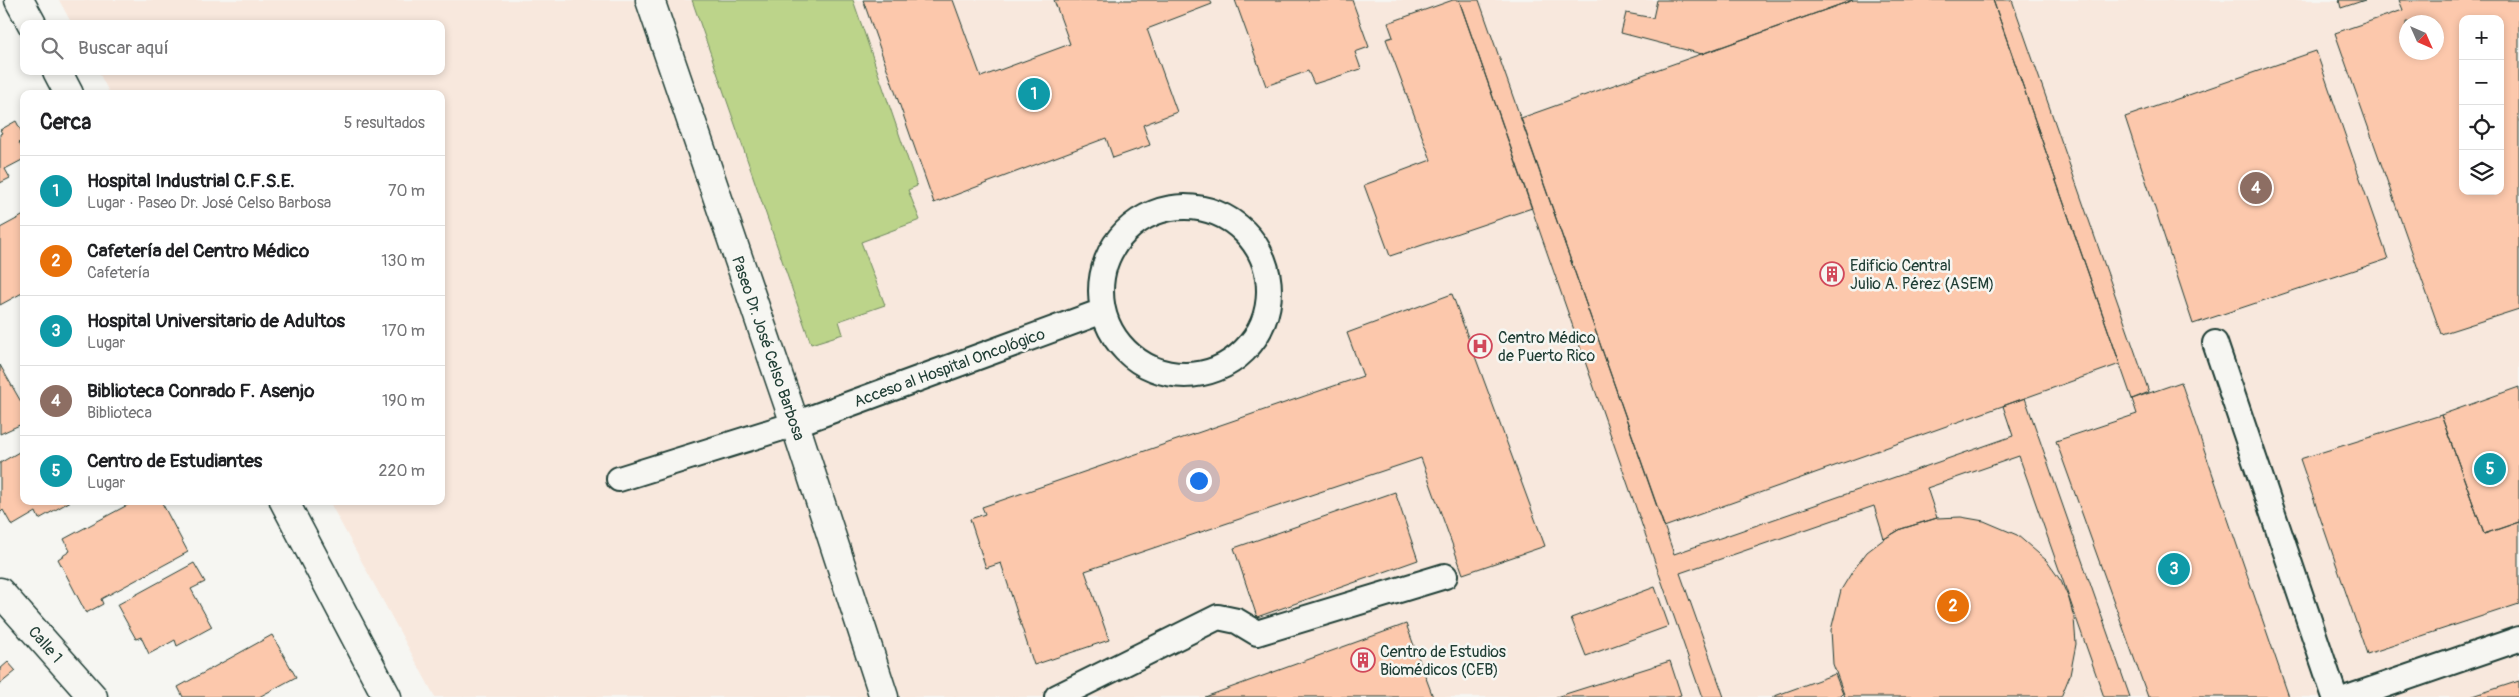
<!DOCTYPE html>
<html lang="es">
<meta charset="utf-8">
<style>
:root{--surface:#fff;--page:#f2f2f2;--text:#202124;--muted:#757577;--line:#e0e0e0;--accent:#ea580c}
body{margin:0;font-family:Pangolin,sans-serif;background:var(--page);color:var(--text)}
.controls{position:absolute;right:15px;top:15px;display:grid;overflow:hidden;border-radius:10px;box-shadow:0 2px 8px #0003}
.controls button{width:45px;height:45px;display:grid;place-items:center;padding:0;border:0;border-bottom:1px solid var(--line);background:var(--surface);color:var(--text);font:25px sans-serif}
.compass{position:absolute;left:2399px;top:15px;width:45px;height:45px;border-radius:50%;background:var(--surface);box-shadow:0 2px 8px #0003;rotate:135deg}
.you{position:absolute;left:1198px;top:480px;width:18px;height:18px;margin:-12px;border:4px solid #fff;border-radius:50%;background:#1a73e8;box-shadow:0 0 0 8px #1a73e833}
.badge{display:grid;place-items:center;width:32px;height:32px;border-radius:50%;background:var(--accent);color:#fff;font-size:16px;font-weight:700}
.pin{position:absolute;translate:-50% -50%;border:2px solid #fff;box-shadow:0 1px 5px #0006}
.list{margin:0;padding:0;list-style:none}
h2{display:flex;justify-content:space-between;align-items:center;height:65px;margin:0;padding:0 20px;font-size:21px}
h2 small{font-size:16px;font-weight:400;color:var(--muted)}
.list li{display:grid;grid-template-columns:32px 1fr auto;gap:15px;align-items:center;box-sizing:border-box;height:70px;padding:0 20px;border-top:1px solid var(--line)}
.list b{display:block;font-size:19px;white-space:nowrap}
.list p{margin:0;font-size:16px;white-space:nowrap;color:var(--muted)}
.list em{font-size:16px;font-style:normal;color:var(--muted)}
.icon{flex:none;width:28px;height:28px;fill:none;stroke:currentColor;stroke-width:2;stroke-linecap:round;stroke-linejoin:round}
.map{position:relative;flex:none;width:2519px;height:697px;overflow:hidden}
.search{position:absolute;background:var(--surface);box-shadow:0 2px 8px #0003;left:20px;top:20px;width:425px;height:55px;display:flex;align-items:center;gap:12px;box-sizing:border-box;padding:0 18px;border-radius:10px;color:var(--muted);font-size:19px}
.panel{position:absolute;background:var(--surface);box-shadow:0 2px 8px #0003;left:20px;top:90px;width:425px;height:415px;border-radius:10px}
.map>svg:first-child{display:block}
.built{fill:#f8e8dd;fill-rule:evenodd}
.green{fill:#bcd48a;stroke:#6e885f}
.building{fill:#fcc8ac;stroke:#1f3d34;fill-rule:evenodd}
.lines{fill:none;stroke-linecap:round;stroke-linejoin:round}
.lane-casing{stroke:#1f3d34;stroke-width:28}
.street-casing{stroke:#1f3d34;stroke-width:31}
.lane{stroke:#f6f6f2;stroke-width:24}
.street{stroke:#f6f6f2;stroke-width:28}
.labels{text-anchor:middle;stroke-width:5;stroke-linejoin:round;paint-order:stroke}
.poi-label{font-size:16px;fill:#1f3d34;stroke:#f6f6f2;text-anchor:start}
.street-label{font-size:16px;fill:#1f3d34;stroke:#f6f6f2}
</style>
<div class="map">
<svg width="2519" height="697" viewBox="0 0 2519 697">
<rect width="100%" height="100%" fill="#f6f6f2"/>
<filter id="ink" filterUnits="userSpaceOnUse"><feTurbulence type="fractalNoise" baseFrequency=".02" numOctaves="2"/><feDisplacementMap in="SourceGraphic" scale="10" xChannelSelector="R" yChannelSelector="G"/><feConvolveMatrix kernelMatrix="1 2 1 2 8 2 1 2 1" color-interpolation-filters="sRGB"/></filter>
<g filter="url(#ink)">
<path class="built" d="M59,0H2519V697H435L329,501H441V94H110L98,71H441V24H72ZM2463,19H2500V191H2463ZM2406,22H2436V52H2406Z"/>
<path class="green" d="M692,0H853L917,186L908,190L920,220L861,242L885,305L839,321L843,334L811,344Z"/>
<path class="building" d="M863,0H953L981,77L1070,44L1054,0H1210L1212,4L1147,29L1177,112L1143,125L1150,145L1113,158L1106,138L934,203Z
M1235,0H1352L1369,47L1355,52L1361,69L1314,84L1308,71L1266,86Z
M1453,0H1459L1532,208L1390,256L1364,185L1431,160L1386,39L1393,37L1388,23Z
M1459,0H1479L1674,554L2013,436L2003,406L2025,398L2130,697H2104L2019,456L1927,488L1937,518L1901,529L1884,539L1874,506L1680,573L1724,697H1702Z
M1657,0H1853L1702,54L1621,33L1626,13L1653,18Z
M1853,0H1993L2120,364L1664,527L1521,118Z
M1993,0H2012L2149,392L2132,399Z
M2339,0H2365L2341,8Z
M2399,0H2519V309L2441,334L2335,33L2403,10ZM2463,19H2500V191H2463ZM2406,22H2436V52H2406Z
M2316,51L2388,259L2193,324L2125,117Z
M16,121L24,136V140L19,143L24,151V159L5,169L10,178L0,183V134L2,133L0,130Z
M24,215V292L0,305V228Z
M1452,294L1545,546L1463,574L1421,458L1085,571L1109,640L1034,665L1001,563L986,568L970,519L985,514L982,507L1363,376L1347,333Z
M0,365L24,407V423L0,434Z
M2181,382L2289,697H2148L2056,441L2137,414L2132,399Z
M2519,387V522L2484,534L2441,415Z
M2441,415L2484,534L2519,522V604L2367,654L2300,459Z
M19,452L21,455L24,454V501H71L39,519L36,512L12,526L3,510L0,513V463Z
M1395,492L1418,560L1257,617L1234,548Z
M135,501H161L188,552L101,599L103,604L86,613L58,559L70,551L64,539Z
M1961,517L1984,521L2017,535L2046,560L2061,581L2069,599L2074,618L2076,644L2070,675L2061,697H1845L1833,664L1831,630L1841,590L1852,572L1867,552L1884,539L1901,529L1937,518Z
M194,563L205,582L191,589L212,627L177,646L175,640L149,654L141,637L136,639L117,605Z
M1655,587L1669,626L1586,656L1571,618Z
M1406,624L1433,697H1205Z
M272,635L296,677L259,697H183L178,687Z
M1670,661L1681,695L1675,697H1556Z
M8,662L16,671L0,684V669Z
M1835,674L1843,694L1834,697H1772Z
M2519,681V697H2470Z"/>
<g class="lines">
<g class="lane-casing">
<path id="lane" d="M1101 291a84 84 0 1 1 168 0a84 84 0 1 1-168 0Z
M2215,343L2335,697
M619,479L795,424L1103,311
M1057,697L1218,617L1237,621L1257,633L1445,576
M2350,697L2519,639"/>
</g>
<g class="street-casing">
<path id="street" d="M19,0L32,24
M650,0L795,424L884,697
M57,71L69,94
M284,501L387,697
M0,592L93,697"/>
</g>
<use href="#lane" class="lane"/>
<use href="#street" class="street"/>
</g>
</g>
<defs>
<g id="building-ring" transform="scale(1.25)"><circle r="9.5" fill="#f6f6f2" stroke="#d1495b" stroke-width="1.5"/><path d="M-4-6H4V6H1V3H-1V6H-4ZM-2.5-4.3h1.7v1.8h-1.7ZM.8-4.3h1.7v1.8H.8ZM-2.5-1h1.7V.8h-1.7ZM.8-1h1.7V.8H.8Z" fill="#d1495b"/></g>
<g id="hospital-ring" transform="scale(1.25)"><circle r="9.5" fill="#f6f6f2" stroke="#d1495b" stroke-width="1.5"/><path d="M-5-5h3v3.5h4V-5h3V5h-3V1.5h-4V5h-3Z" fill="#d1495b"/></g>
</defs>
<g fill-rule="evenodd">
<use href="#building-ring" x="1832" y="274"/>
<use href="#hospital-ring" x="1480" y="346"/>
<use href="#building-ring" x="1363" y="660"/>
</g>
<g class="labels">
<g class="poi-label">
<text x="1850" y="271">Edificio Central<tspan x="1850" dy="18">Julio A. Pérez (ASEM)</tspan></text>
<text x="1498" y="343">Centro Médico<tspan x="1498" dy="18">de Puerto Rico</tspan></text>
<text x="1380" y="657">Centro de Estudios<tspan x="1380" dy="18">Biomédicos (CEB)</tspan></text>
</g>
<g class="street-label">
<text transform="translate(769 348) rotate(71)" y="6">Paseo Dr. José Celso Barbosa</text>
<text transform="translate(949 367) rotate(-20)" y="6">Acceso al Hospital Oncológico</text>
<text transform="translate(46 644) rotate(49)" y="6">Calle 1</text>
</g>
</g>
</svg>
<div class="controls">
<button>+</button>
<button>−</button>
<button><svg class="icon" aria-label="locate" viewBox="0 0 24 24"><circle cx="12" cy="12" r="6"/><path d="M12 2v4M12 18v4M2 12h4M18 12h4"/></svg></button>
<button><svg class="icon" aria-label="layers" viewBox="0 0 24 24"><path d="M12 4l9 5-9 5-9-5zM3 14l9 5 9-5"/></svg></button>
</div>
<svg class="compass" viewBox="-18 -18 36 36"><path d="M0-13l5 13h-10z" fill="#e53935"/><path d="M0 13l5-13h-10z" fill="#757577"/></svg>
<div class="you"></div>
<div class="pin badge" style="left:1034px;top:94px;background:#0f9aa8">1</div>
<div class="pin badge" style="left:1953px;top:606px;background:#e8710a">2</div>
<div class="pin badge" style="left:2174px;top:569px;background:#0f9aa8">3</div>
<div class="pin badge" style="left:2256px;top:188px;background:#8d6e63">4</div>
<div class="pin badge" style="left:2490px;top:469px;background:#0f9aa8">5</div>
<div class="search"><svg class="icon" aria-label="search" viewBox="0 0 24 24"><circle cx="10" cy="10" r="6"/><path d="M15 15l6 6"/></svg>Buscar aquí</div>
<section class="panel">
<h2>Cerca<small>5 resultados</small></h2>
<ul class="list">
<li><span class="badge" style="background:#0f9aa8">1</span><div><b>Hospital Industrial C.F.S.E.</b><p>Lugar · Paseo Dr. José Celso Barbosa</p></div><em>70 m</em></li>
<li><span class="badge" style="background:#e8710a">2</span><div><b>Cafetería del Centro Médico</b><p>Cafetería</p></div><em>130 m</em></li>
<li><span class="badge" style="background:#0f9aa8">3</span><div><b>Hospital Universitario de Adultos</b><p>Lugar</p></div><em>170 m</em></li>
<li><span class="badge" style="background:#8d6e63">4</span><div><b>Biblioteca Conrado F. Asenjo</b><p>Biblioteca</p></div><em>190 m</em></li>
<li><span class="badge" style="background:#0f9aa8">5</span><div><b>Centro de Estudiantes</b><p>Lugar</p></div><em>220 m</em></li>
</ul>
</section>
</div>
